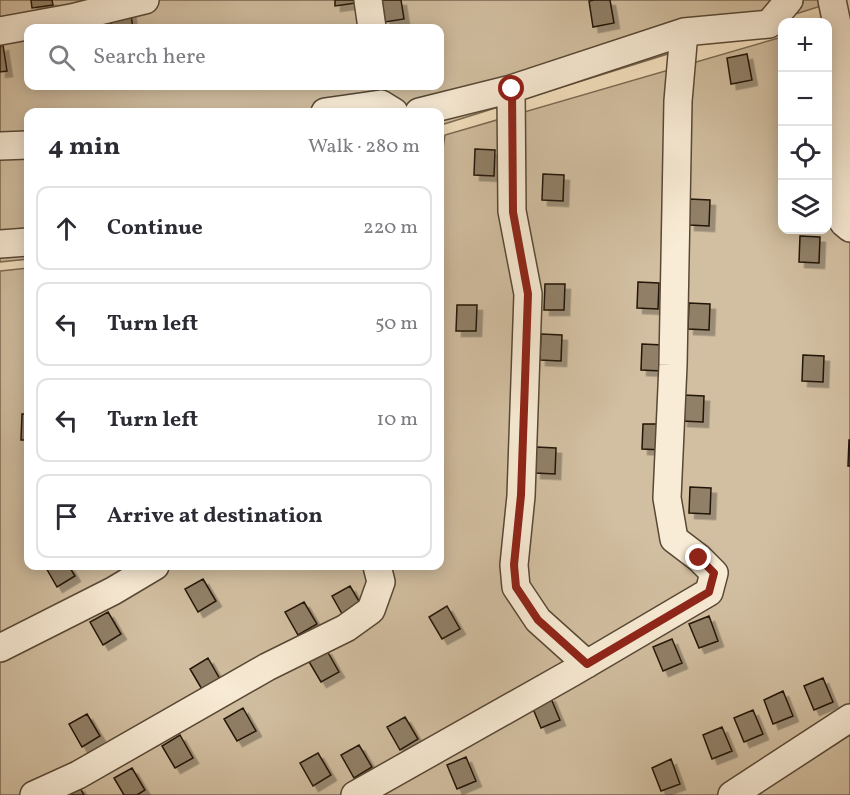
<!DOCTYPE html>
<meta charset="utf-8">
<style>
:root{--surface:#fff;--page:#f2f2f3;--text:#2b2b33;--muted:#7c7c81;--line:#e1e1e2}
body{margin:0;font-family:Vollkorn,serif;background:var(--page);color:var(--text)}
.controls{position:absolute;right:18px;top:18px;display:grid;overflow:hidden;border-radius:12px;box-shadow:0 3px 15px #0003}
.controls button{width:54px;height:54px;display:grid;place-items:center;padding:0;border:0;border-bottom:2px solid var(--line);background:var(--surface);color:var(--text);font:30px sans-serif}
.stop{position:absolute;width:18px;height:18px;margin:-14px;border:4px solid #8f2418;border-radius:50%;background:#fff}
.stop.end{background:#8f2418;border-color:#fff;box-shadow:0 2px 6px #0008}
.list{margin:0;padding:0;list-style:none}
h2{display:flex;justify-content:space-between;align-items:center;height:78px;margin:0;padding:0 24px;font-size:26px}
h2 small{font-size:20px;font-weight:400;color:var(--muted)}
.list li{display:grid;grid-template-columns:39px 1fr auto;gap:18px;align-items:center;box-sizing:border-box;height:84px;margin:0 12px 12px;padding:0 12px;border:2px solid var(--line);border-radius:12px}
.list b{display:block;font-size:22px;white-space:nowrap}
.list em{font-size:20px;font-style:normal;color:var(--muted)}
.icon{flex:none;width:33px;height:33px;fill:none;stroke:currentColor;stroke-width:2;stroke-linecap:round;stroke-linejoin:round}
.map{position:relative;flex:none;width:850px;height:795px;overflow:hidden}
.search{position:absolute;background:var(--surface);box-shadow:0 3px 15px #0003;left:24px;top:24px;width:420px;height:66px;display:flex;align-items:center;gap:15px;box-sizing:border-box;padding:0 21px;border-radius:12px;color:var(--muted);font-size:22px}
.panel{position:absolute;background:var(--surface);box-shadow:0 3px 15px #0003;left:24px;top:108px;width:420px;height:462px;border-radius:12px}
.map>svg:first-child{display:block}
.garden{fill:#d2bfa1;stroke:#7a6a54;stroke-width:1.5;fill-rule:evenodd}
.building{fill:#918067;stroke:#231507;stroke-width:1.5;filter:url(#shadow)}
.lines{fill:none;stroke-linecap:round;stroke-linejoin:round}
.minor-casing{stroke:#584835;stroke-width:30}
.minor{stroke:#f9ecd6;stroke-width:27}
.route{stroke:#8f2418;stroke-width:8}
</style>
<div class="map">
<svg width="850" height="795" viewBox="0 0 850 795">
<defs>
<filter id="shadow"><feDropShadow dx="5.5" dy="5.5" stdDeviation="0" flood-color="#0004"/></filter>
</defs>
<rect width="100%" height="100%" fill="#f6e2c0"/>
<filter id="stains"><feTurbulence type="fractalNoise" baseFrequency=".00333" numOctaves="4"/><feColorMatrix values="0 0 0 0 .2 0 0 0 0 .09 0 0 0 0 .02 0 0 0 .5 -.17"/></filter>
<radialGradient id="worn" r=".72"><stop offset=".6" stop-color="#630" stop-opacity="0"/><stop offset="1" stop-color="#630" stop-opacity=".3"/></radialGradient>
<path class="garden" d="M0,0H837V1L441,125L440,133V112H28V259L0,262ZM28,28H440V86H28Z
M828,24L850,39V795H0V271L28,268V566H440V169L445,135L782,37V230H828Z"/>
<path class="building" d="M31,0H52L53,5L32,8Z
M335,0H356V3L335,6Z
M382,0H401L404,19L385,22Z
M594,0H610L614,23L593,27L589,1Z
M130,9L133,28H112L110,12Z
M3,45L7,71L0,72V46Z
M747,54L752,80L731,84L727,58Z
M475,149L495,150L494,176L474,175Z
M543,174L564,175L563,201L542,200Z
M689,199L710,200L709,226L689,225Z
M800,236L820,237L819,263L799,262Z
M638,282L659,283L658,309L637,308Z
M545,284H565L564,310H544Z
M689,303L710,304L709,330L688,329Z
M457,305H477L476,331H456Z
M541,334L562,335L561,361L540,360Z
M642,344L663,345L662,371L641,370Z
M803,355L824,356L823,382L802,381Z
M683,395L704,396L703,422L682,421Z
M22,414H28V440H21Z
M643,424H664L663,450L642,449Z
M849,440H850V466H848Z
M536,447L556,448L555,474L535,473Z
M690,487L711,488L710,514L689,513Z
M45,566H69L75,576L57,587Z
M203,579L216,601L198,612L185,589Z
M350,586L363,608L345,619L332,596Z
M304,602L317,624L298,635L285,612Z
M447,606L460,629L442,639L429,617Z
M108,612L121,634L103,645L90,622Z
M709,616L718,641L699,648L689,624Z
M672,639L682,663L663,671L653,647Z
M326,649L339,672L321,682L308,660Z
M208,658L221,681L203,691L190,669Z
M823,678L833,702L814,710L804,686Z
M783,691L793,716L773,724L764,700Z
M550,696L560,720L541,728L531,704Z
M243,708L256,731L237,741L224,719Z
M753,710L763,734L744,742L734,718Z
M87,714L100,736L82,747L69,724Z
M405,717L418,739L400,750L387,727Z
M722,727L732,751L712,759L703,735Z
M180,735L193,758L175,768L162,746Z
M359,745L372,767L354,778L341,755Z
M318,753L331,775L313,786L300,763Z
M466,757L476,781L457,789L447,765Z
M671,759L680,784L661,791L652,768Z
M132,768L145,790L137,795H124L114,778Z
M79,786L84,795H62Z"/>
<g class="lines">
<g class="minor-casing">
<path id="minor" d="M368,0L372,28
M832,0L838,29L837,213L844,223L850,228
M0,31L71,18L145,0
M511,89L512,211L528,294L521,496L514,565L516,587L538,620L587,664
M325,112L381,104L394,112
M419,112L511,89L684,32L769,24L789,0
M0,146L28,145
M0,244L28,242
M0,648L113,591L155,566
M34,795L78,775L267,667L346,628L371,610L381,582L377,566
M355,795L573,672L709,592L714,573L699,558L674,539L667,498L673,365L678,101L684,32
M732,795L850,718"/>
</g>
<use href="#minor" class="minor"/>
</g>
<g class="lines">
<path class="route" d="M512,89L513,212L528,294L521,495L514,565L516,587L538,620L587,664L709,592L714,573L699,558"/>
</g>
<rect width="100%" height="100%" filter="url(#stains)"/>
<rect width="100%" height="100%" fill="url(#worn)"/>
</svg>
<div class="controls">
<button>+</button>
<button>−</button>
<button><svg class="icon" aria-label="locate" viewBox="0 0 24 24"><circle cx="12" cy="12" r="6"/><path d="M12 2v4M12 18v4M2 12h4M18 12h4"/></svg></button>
<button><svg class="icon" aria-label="layers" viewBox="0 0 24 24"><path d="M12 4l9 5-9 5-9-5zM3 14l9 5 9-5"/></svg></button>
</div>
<div class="stop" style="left:512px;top:89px"></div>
<div class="stop end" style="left:699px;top:558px"></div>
<div class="search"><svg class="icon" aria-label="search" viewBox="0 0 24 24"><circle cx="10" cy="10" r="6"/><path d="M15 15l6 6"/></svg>Search here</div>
<section class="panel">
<h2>4 min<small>Walk · 280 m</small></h2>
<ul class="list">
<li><svg class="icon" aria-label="ahead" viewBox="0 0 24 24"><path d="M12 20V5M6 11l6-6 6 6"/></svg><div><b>Continue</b></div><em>220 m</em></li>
<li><svg class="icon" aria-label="left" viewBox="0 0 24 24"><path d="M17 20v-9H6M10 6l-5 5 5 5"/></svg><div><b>Turn left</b></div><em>50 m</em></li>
<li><svg class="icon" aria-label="left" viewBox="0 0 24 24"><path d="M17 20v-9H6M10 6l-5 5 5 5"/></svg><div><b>Turn left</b></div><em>10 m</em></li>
<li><svg class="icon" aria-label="arrive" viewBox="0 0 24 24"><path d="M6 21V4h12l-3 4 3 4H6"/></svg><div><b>Arrive at destination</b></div></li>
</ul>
</section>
</div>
